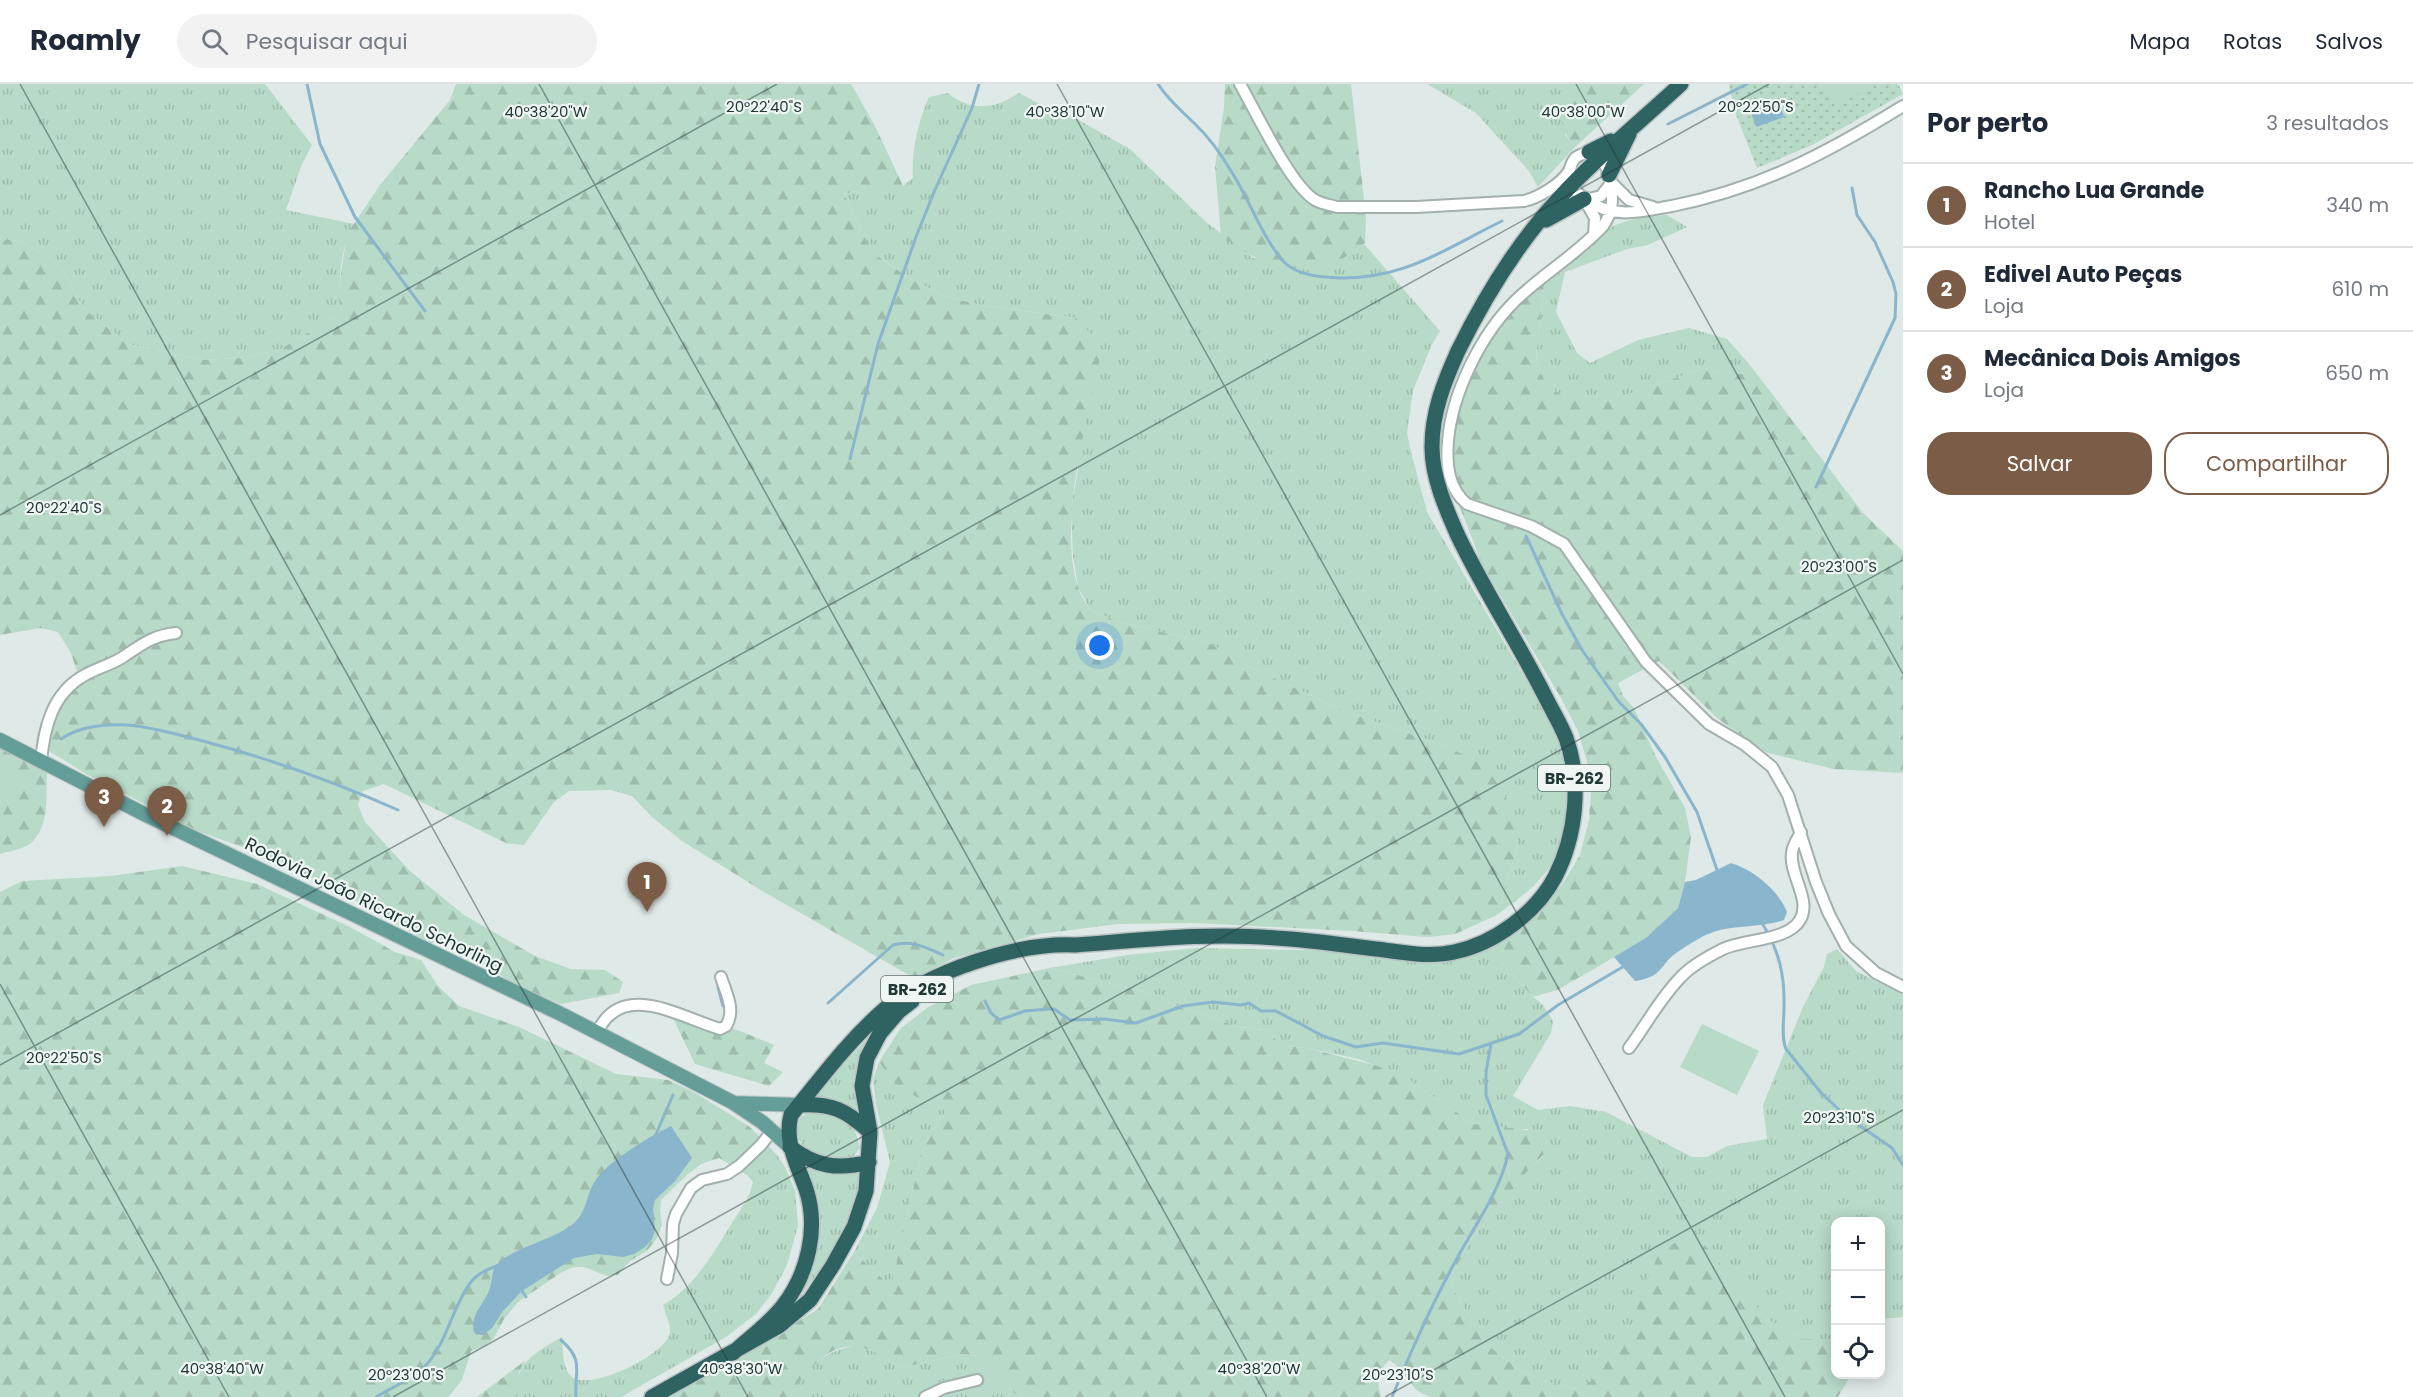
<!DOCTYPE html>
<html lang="pt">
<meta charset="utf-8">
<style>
:root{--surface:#fff;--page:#f2f2f3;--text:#1f2937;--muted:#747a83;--line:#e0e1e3;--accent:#7b5c47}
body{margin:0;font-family:Poppins,sans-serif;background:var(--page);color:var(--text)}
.controls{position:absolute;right:18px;bottom:18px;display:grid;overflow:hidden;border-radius:12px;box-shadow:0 3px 15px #0003}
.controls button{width:54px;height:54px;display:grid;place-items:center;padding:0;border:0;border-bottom:2px solid var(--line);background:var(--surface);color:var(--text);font:30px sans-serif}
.you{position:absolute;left:1100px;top:562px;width:21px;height:21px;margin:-15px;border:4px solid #fff;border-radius:50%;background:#1a73e8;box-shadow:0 0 0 9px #1a73e833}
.badge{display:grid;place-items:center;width:39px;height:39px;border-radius:50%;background:var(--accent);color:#fff;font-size:20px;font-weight:700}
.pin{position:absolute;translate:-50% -50px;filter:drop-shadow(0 2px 3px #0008)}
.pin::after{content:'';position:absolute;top:32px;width:21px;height:18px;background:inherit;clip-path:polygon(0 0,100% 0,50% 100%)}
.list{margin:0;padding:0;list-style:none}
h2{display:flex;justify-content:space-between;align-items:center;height:78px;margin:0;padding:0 24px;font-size:26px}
h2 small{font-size:20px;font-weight:400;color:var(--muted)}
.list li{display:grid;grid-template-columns:39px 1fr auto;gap:18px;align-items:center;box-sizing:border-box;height:84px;padding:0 24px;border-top:2px solid var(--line)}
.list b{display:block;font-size:22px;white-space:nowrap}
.list p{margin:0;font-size:20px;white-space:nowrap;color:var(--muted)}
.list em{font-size:20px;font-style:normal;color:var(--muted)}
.actions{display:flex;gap:12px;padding:18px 24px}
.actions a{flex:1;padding:14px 0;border:2px solid var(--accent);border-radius:24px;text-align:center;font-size:21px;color:var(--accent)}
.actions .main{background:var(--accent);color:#fff}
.icon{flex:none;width:33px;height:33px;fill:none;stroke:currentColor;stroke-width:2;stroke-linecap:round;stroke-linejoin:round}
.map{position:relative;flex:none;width:1903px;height:1313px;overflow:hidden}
header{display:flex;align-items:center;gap:36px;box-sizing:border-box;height:84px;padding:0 30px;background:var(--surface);border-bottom:2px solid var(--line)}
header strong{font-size:28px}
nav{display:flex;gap:33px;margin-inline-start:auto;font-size:21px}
.search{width:420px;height:54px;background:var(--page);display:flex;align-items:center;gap:15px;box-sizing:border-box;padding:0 21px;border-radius:33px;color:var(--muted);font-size:22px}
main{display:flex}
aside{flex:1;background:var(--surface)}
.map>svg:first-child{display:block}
.grass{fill:url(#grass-tufts)}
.forest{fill:url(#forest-firs)}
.park{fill:url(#park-dots)}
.garden{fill:#b8dac8}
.water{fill:#89b5cd}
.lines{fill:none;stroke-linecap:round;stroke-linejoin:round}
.stream{stroke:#89b5cd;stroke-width:3}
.minor-casing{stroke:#a2b0ae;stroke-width:14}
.major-casing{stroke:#bcc3c3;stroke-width:16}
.highway-casing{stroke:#bcc3c3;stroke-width:18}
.minor{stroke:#fff;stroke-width:10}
.major{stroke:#659d99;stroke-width:14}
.highway{stroke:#2e6362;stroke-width:15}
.ticks{fill:none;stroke:#213836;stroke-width:1.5;stroke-opacity:0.45}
.labels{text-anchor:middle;stroke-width:4.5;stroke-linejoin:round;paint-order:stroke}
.shield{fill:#eff6f4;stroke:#5f716f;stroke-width:1.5}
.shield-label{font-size:16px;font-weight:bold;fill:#213836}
.street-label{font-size:18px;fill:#213836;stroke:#eff6f4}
.ticks-label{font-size:15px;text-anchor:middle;fill:#213836;stroke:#eff6f4;stroke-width:4.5;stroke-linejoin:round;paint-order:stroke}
</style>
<header>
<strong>Roamly</strong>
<div class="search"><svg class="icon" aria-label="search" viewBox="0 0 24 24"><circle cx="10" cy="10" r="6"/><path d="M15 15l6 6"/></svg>Pesquisar aqui</div>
<nav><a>Mapa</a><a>Rotas</a><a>Salvos</a></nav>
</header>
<main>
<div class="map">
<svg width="1903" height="1313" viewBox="0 0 1903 1313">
<defs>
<pattern id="grass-tufts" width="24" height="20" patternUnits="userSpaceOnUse" patternTransform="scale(1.5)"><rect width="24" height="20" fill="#b8dac8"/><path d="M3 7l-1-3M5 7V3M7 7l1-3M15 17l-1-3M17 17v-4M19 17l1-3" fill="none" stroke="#9ebcac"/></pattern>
<pattern id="forest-firs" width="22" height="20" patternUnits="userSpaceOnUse" patternTransform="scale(1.5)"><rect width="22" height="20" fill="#b8dac8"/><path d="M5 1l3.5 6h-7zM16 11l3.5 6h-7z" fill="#9ebcac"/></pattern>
<pattern id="park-dots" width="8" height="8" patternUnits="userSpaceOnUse" patternTransform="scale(1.5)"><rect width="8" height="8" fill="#b8dac8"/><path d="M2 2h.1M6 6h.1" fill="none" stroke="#9ebcac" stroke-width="1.8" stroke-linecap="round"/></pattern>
</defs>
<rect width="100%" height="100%" fill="#dfe9e7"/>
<path class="grass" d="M0,0H265L312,61L302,80L286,126L354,140C341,159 337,203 341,226L336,232L279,266L239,274L202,276L128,260L84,225L61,183L26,160L13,156H0Z
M1427,0H1567L1565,51L1575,63L1538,103L1529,87L1476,29Z
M948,9C972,28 994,25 1019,9L1049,25L1075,34L1130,65L1206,138L1253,174L1340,176L1364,160L1440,247L1432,260L1413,307L1407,349L1411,368L1427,428L1543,624C1566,668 1574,688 1565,738C1562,757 1558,773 1545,789C1532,806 1514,818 1497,831L1518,761L1448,663L1342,626L1235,576L1212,560L1120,538L1091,527L1078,503L1073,473L1071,425L1078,386L1076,234L980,221L944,212L909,194L872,168L844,110L875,102H903L913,94C911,67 918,38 929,13Z
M1667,131L1687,143L1648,161L1627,165L1565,188L1556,228L1577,269L1590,279L1638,256L1689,244L1727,255L1750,281L1741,290H1724L1704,284L1612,316H1570L1549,303L1540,289L1536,273L1544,201L1540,192C1569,171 1600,142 1635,135C1646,132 1657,132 1667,131Z
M1484,859L1532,912L1543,921L1553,937L1551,949L1513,1012L1538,1026L1570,1022L1606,1028L1692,1073H1707L1727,1062L1767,1055L1763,1021L1803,923L1824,883L1827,870L1837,865L1856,887L1903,911V1233L1881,1235L1880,1138H1836L1835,1259L1829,1255H1803L1766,1235L1699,1155L1675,1159L1660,1167L1627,1255L1591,1297L1575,1305L1548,1298L1517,1284L1485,1259L1454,1206L1451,1193L1472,1154L1531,1083L1543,1073L1528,1045H1504L1474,1040L1407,995L1359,975L1307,964L1284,962L1265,946L1239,943L1176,922L1159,912L1050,884L1127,871L1197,864L1350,867L1429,874Z
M894,926L863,975L854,1002L857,1028L830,1016L814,1012Z
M879,978L899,1004L947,1027L928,1054L919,1079L891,1204L854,1168L877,1124L890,1078L876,1021L873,995Z
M811,1027L841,1031L852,1038L860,1063C850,1086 815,1077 802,1060C799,1056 798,1051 797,1046L800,1034Z
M777,1071L785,1083L795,1107L798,1142L787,1181L772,1209L756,1230L726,1253L621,1313H517C513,1279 536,1268 562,1253C563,1265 562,1285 572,1293C592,1307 661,1272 669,1252C673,1244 665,1230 663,1221C694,1203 710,1174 729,1144C738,1128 749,1117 753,1098L747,1091Z
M800,1076C823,1088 837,1093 863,1089L848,1135L831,1174L791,1222L815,1167Z
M857,1262L876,1268L901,1284L962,1270L978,1272L1018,1313H790C802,1286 827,1264 857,1262Z"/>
<path class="forest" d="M456,0H851L875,42L903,102H875L844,110L872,168L909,194L944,212L980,221L1076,234L1092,251L1101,269C1088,335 1057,438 1078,503C1080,511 1086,519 1091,527L1120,538L1212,560L1235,576L1342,626L1448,663L1485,682L1504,709L1516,737L1518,761L1497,831L1455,850L1428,853L1352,847L1196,839L1118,840L1039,850L954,874L914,894L764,808L682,757L652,733L632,712L611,706L569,707L554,718L524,761L506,759L384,700L363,707L358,721L365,738L410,787L464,831L535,872L571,885L605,886L623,898L619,909L561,920L519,903L446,856L430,859L330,802L267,772L195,746L88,691L38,660L36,657L41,638L57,628L80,597L71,569L58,548L41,544L0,551V156H13L26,160L61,183L84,225L128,260L202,276L239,274L279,266L336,232L341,226L338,209L347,150L380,101L450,16Z
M1225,0H1351L1366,133L1365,159C1356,165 1347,173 1337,177C1295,195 1254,179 1221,151L1215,83L1224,24Z
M1567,0H1644L1575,63C1555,40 1562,27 1567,0Z
M1540,192L1544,201L1536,273L1540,289L1549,303L1570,316H1612L1704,284L1724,290H1741L1750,281L1863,429L1903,467V689L1833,685L1765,668L1717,634L1659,577L1618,599L1623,612L1634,624L1656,673L1685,724L1691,753L1685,798L1678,824L1647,853L1601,881L1557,906L1533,913L1484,859L1539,824L1562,801L1580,771L1589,736L1591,708L1588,681L1578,647L1561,614L1483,482L1448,393V370L1474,271Z
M0,664L47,688C46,711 50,747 28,761C20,766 9,767 0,770Z
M182,782L257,800L350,843L395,868L421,876L438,902L459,922L519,943L616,990L668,996L694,1008L750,1043L777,1071L747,1091L719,1074L701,1080L687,1091L661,1116L660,1126L662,1141L657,1154L647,1167L630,1177L618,1191L607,1192L584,1183H574L562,1188L518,1218L504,1235L494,1254L486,1261L471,1267L462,1296L448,1313H0V808L22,797L111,792Z
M1050,884L1159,912L1176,922L1239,943L1265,946L1284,962L1307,964L1378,982L1407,995L1474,1040L1545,1048C1549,1066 1544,1072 1531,1083L1472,1154L1451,1193L1454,1206L1485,1259L1517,1284L1548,1298L1575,1305L1591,1297L1627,1255L1643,1206L1660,1167L1675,1159L1699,1154L1766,1235L1803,1255H1829L1835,1259L1836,1290L1851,1291L1838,1313H1431C1409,1308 1407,1286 1389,1276C1376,1291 1377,1294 1381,1313H1018L978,1272L962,1270L901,1284C871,1264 847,1250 816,1279C806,1289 796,1300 790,1313H662L778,1250L818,1225L854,1168L891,1203L919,1079L928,1054L947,1027L898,1004L879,978L900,945L927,924L971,901Z
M672,932L723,940L774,961L764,979L783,988L769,1002L695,980Z
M526,1276L519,1288L517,1313H477Z"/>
<path class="park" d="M1729,0H1898L1903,10L1812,61L1757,84L1735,28Z"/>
<path class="garden" d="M1822,0H1873L1836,23Z
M0,680L24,691L0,736Z
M1702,940L1759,967L1737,1011L1680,983Z"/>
<path class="water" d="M1779,18L1784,33L1756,43L1751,28Z
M1731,779C1754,786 1778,806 1787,828L1784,836C1763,843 1742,841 1720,846C1706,849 1691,859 1679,867C1659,880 1664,893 1635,897L1614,873L1647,853L1678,824L1685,798L1696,796Z
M671,1042L692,1074L675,1097L655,1116L653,1125L655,1146L652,1155L645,1163L634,1170L623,1173L597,1170L574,1174L522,1207L503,1227L492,1244L483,1251L475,1250C469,1237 479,1224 486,1213C493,1202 491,1189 495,1183C507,1165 555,1156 574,1139C588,1127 586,1108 597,1094C612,1075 649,1053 671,1042Z"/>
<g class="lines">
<path class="stream" d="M307,0L320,60L355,133L425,227
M1158,0C1168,16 1182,27 1195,40C1210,54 1221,70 1231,87C1250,116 1261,152 1284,178C1295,189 1312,192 1326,193C1397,200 1441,167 1502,137
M1668,40L1747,0
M850,375L878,260L916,153L934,108L972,24L979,0
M1816,403L1895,234L1896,210L1893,198L1875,158L1857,131L1852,104
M1526,452L1562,530L1582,566L1619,618L1641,640L1665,673L1697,728L1717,786
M61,655C80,642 105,640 127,641C153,643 179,651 203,657C270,675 335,698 398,726
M1762,839C1779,866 1785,892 1784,923C1784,937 1781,953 1786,965L1822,1010L1847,1033L1892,1064L1903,1081
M718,903L723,922
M985,917L991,929L999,936L1025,927L1048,925H1054L1070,936L1104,935L1136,939L1183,922L1213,918L1241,921L1249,919L1261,927H1276L1323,952L1356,963L1383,959L1459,970L1519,950L1558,921L1626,881
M828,919L893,861C912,856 925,863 943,871
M654,1055L673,1011
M520,1204L526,1213
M561,1256C585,1277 574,1286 576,1313
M376,1313C393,1303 414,1294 427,1280C448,1256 453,1221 471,1198C478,1189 489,1185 499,1181
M1392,1313C1411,1267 1431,1222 1455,1178C1472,1146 1501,1106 1508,1070L1486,1011V988L1491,960"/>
<g class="minor-casing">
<path id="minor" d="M1240,0C1256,28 1291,102 1315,116C1322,120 1330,121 1337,123H1416L1524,117C1538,114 1561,100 1569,87C1571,83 1571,79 1575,74C1595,60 1608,80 1611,99L1601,112L1585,116L1576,107L1569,87
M1611,98L1629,116L1653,123
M1611,99C1613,116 1613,128 1603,142C1577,170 1543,190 1516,216C1481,250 1452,309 1448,357C1446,380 1448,404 1467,420L1531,442L1564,460L1646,578L1709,640L1745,661L1772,683L1788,711L1816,798L1829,830L1846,862L1876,889L1903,903
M1588,116C1613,136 1643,127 1672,122C1761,104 1827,69 1903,22
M1586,118L1595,134L1594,151
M41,678C44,644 52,609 85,591C97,584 111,581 123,573C143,560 151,552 176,549
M597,949C621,895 680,933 720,945L726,942C736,926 726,909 721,893
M1629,964C1646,941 1661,913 1681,893C1692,881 1709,872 1723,865C1744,855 1788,857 1800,836C1812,816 1789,791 1792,769C1792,762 1798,754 1801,748
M667,1195L672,1169L673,1140L676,1130L691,1104L702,1096L727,1090L739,1082L761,1061L772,1047
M925,1313L944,1304L977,1296"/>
</g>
<g class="major-casing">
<path id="major" d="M0,656L144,730L561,930L732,1018L762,1038L790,1063
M734,1019L799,1021"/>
</g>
<g class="highway-casing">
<path id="highway" d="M1589,68L1611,57
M1609,91L1629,50
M1546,136L1584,115
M799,1021C832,1019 846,1026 870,1048
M790,1063C816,1083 838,1086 869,1078
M733,1269C749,1254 770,1239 783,1222C808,1190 819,1144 806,1105C797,1079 784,1058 791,1031C821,994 849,956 885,925C929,887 1018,858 1076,861C1143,856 1209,848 1276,854C1310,856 1343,861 1376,865C1402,868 1428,874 1454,868C1494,860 1536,829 1555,793C1576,752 1582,699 1566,654C1561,641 1553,628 1547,616C1519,560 1485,508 1458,452C1446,425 1432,393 1432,363C1432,328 1444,298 1458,267C1485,212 1519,157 1561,112C1598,72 1641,37 1681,0
M652,1313L779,1242L810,1216L833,1181L854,1143L866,1107L870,1048L862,1002L867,974L880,949L899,927L912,917"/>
</g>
<use href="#minor" class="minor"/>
<use href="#major" class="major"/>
<use href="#highway" class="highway"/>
</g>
<path class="ticks" d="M20,0L748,1313M539,0L1267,1313M1057,0L1785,1313M1576,0L1903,590M0,431L777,0M0,900L229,1313M0,981L1769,0M393,1313L1903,476M1385,1313L1903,1026"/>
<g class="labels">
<g class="shield">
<rect x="1538" y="681" width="72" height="26" rx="4.5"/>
<rect x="881" y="892" width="72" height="26" rx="4.5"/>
</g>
<g class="shield-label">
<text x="1574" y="700">BR-262</text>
<text x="917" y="911">BR-262</text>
</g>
<g class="street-label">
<text transform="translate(374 821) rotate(26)" y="6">Rodovia João Ricardo Schorling</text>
</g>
</g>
<g class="ticks-label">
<text x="764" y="28">20°22'40"S</text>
<text x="1756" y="28">20°22'50"S</text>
<text x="546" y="33">40°38'20"W</text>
<text x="1065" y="33">40°38'10"W</text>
<text x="1583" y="33">40°38'00"W</text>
<text x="64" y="429">20°22'40"S</text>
<text x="1839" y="488">20°23'00"S</text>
<text x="64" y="979">20°22'50"S</text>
<text x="1839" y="1039">20°23'10"S</text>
<text x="222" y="1290">40°38'40"W</text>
<text x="741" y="1290">40°38'30"W</text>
<text x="1259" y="1290">40°38'20"W</text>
<text x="406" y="1296">20°23'00"S</text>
<text x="1398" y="1296">20°23'10"S</text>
</g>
</svg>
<div class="controls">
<button>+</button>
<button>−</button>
<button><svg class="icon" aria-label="locate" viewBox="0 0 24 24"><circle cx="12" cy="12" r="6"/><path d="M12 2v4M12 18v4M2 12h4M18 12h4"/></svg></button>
</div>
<div class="you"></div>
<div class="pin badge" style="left:647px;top:828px">1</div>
<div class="pin badge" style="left:167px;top:752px">2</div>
<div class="pin badge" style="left:104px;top:743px">3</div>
</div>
<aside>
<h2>Por perto<small>3 resultados</small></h2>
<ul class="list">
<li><span class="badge">1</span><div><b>Rancho Lua Grande</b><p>Hotel</p></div><em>340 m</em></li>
<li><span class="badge">2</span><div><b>Edivel Auto Peças</b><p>Loja</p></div><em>610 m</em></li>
<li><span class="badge">3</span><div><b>Mecânica Dois Amigos</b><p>Loja</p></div><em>650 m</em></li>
</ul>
<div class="actions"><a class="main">Salvar</a><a>Compartilhar</a></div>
</aside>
</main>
